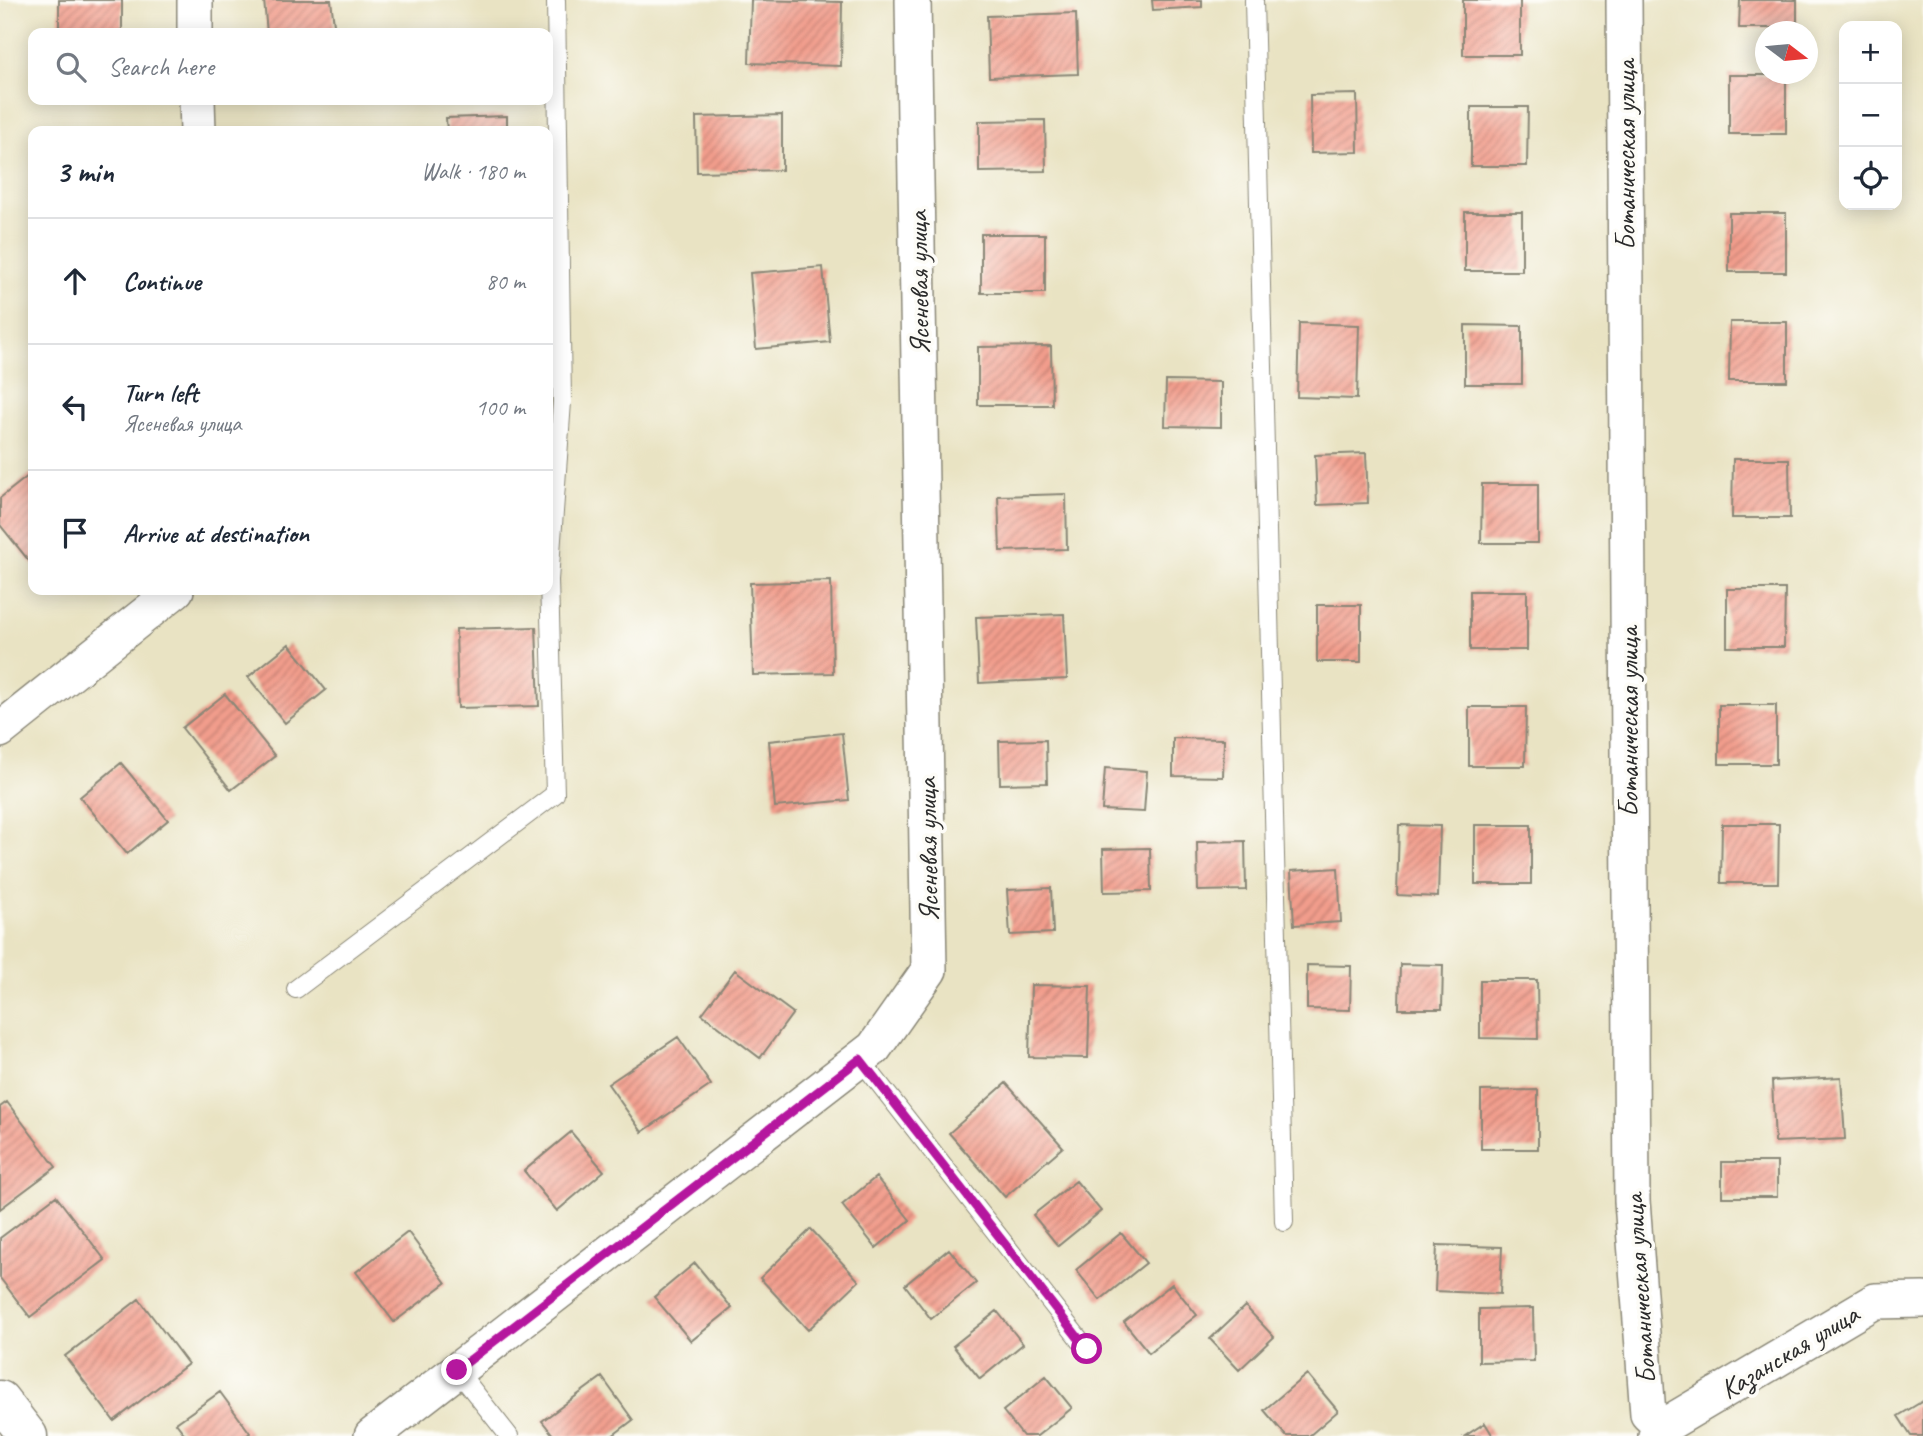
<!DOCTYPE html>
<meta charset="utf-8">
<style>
:root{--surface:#fff;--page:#f2f2f3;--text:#1f2937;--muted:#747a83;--line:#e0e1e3}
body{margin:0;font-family:Caveat,sans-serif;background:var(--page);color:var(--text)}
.controls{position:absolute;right:21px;top:21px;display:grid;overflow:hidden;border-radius:14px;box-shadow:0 4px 18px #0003}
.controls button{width:63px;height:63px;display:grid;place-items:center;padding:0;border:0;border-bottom:2px solid var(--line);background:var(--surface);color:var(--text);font:35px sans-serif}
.compass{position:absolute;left:1755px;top:21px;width:63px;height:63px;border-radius:50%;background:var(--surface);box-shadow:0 4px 18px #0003;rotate:106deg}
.stop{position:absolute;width:21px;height:21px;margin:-16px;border:5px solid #b5179e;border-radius:50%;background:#fff}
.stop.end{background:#b5179e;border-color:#fff;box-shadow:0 2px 7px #0008}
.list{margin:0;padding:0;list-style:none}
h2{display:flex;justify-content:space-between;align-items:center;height:91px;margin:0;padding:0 28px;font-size:30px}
h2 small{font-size:23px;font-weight:400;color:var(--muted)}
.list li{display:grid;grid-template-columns:46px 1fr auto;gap:21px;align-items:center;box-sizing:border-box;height:126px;padding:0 28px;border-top:2px solid var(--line)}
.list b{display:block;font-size:26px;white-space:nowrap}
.list p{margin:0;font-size:23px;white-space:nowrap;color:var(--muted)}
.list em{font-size:23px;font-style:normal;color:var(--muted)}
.icon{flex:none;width:38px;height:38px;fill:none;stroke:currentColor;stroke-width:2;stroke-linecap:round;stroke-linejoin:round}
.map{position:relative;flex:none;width:1923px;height:1436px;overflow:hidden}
.search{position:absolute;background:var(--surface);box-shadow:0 4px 18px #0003;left:28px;top:28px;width:525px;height:77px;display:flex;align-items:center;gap:18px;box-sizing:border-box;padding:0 24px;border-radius:14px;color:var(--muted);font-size:26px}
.panel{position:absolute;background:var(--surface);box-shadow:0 4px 18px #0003;left:28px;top:126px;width:525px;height:469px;border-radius:14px}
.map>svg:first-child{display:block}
.building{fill:url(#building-hatch)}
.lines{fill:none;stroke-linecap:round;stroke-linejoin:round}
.service-casing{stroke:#8a8777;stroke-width:20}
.minor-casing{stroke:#8a8777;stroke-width:38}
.tertiary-casing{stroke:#8a8777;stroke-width:41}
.service{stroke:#fff;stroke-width:18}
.minor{stroke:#fff;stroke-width:35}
.tertiary{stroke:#fff;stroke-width:38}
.route{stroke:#b5179e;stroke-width:9}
.labels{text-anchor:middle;stroke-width:7;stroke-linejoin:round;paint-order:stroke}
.street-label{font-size:28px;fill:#2b2b2b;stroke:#fdfcf7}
</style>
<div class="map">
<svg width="1923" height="1436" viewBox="0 0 1923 1436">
<defs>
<pattern id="building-hatch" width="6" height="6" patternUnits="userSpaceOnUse" patternTransform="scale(1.75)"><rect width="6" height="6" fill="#f29d8c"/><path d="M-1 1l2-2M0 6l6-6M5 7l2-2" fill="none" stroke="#c48073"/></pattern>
</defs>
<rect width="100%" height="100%" fill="#fdfcf7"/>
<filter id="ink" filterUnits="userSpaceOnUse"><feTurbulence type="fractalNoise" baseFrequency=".0143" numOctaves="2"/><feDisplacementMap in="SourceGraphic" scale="14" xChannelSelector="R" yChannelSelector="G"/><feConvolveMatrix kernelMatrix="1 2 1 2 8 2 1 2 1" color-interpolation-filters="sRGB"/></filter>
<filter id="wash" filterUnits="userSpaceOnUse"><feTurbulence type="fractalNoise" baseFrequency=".00686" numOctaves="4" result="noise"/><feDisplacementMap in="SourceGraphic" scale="28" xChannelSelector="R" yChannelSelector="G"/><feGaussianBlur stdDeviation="1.57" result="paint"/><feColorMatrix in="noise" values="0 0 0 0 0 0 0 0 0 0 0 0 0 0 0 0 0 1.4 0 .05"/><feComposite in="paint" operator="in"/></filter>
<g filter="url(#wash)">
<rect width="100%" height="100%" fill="#e9e3c3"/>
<g id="blocks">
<path class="building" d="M59,0H122V33H59Z
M264,0H331L335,33H267Z
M751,0L842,2L841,66L749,63Z
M1152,0H1202V7L1153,10Z
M1463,0H1520V55H1463Z
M1740,0H1797V28H1739Z
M1076,13L1078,74L989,77L987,16Z
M1729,75H1786V134H1729Z
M1357,94L1358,152L1311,153L1310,95Z
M1471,107H1528L1527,166H1471Z
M782,115V170L697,172L696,117Z
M507,116V131H447L446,118Z
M1045,120L1046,171L979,172V121Z
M1465,212H1522V271H1465Z
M1729,213H1786V272H1729Z
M981,234H1045V293H981Z
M823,267L830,342L756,349L750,273Z
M1730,322H1787V381H1729Z
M1299,323L1359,325L1357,399L1297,397Z
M1465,325L1522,326V384H1465Z
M1051,346L1052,405H978V347Z
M1166,381L1221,382V427L1165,426Z
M1366,453L1368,503L1317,505L1315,455Z
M1733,459H1789L1790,518H1732Z
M33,472V566L0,525V498Z
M1482,484H1538V543H1481Z
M1066,494L1067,549L1000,551L998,496Z
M831,581L833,673L753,675L750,583Z
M1727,589H1785L1784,647H1727Z
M1470,591H1527V650H1470Z
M1317,605H1361V662H1317Z
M1064,614L1067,679L979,683L976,617Z
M536,627L539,706L458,708L456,629Z
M289,644L326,690L285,723L248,677Z
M225,694L275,756L231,790L182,728Z
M1719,705H1776V764H1719Z
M1469,707H1526L1525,766H1469Z
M842,733L849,800L775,807L769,741Z
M1173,738L1224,739L1223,777L1173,776Z
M1046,740L1047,783L1000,784L999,741Z
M121,763L168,820L127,854L80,797Z
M1105,768L1147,771L1144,812L1102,810Z
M1722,824H1779L1778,883H1721Z
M1399,825L1440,826L1438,897L1397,895Z
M1475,825H1531V884H1475Z
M1245,841L1246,890L1198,891L1197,842Z
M1150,848L1151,891L1104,892L1103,849Z
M1338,868L1341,922L1294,925L1291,871Z
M1051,888L1053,933L1010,935L1007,890Z
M1400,964L1443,965L1442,1009H1399Z
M1307,965L1351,966L1350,1010L1307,1009Z
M735,970L793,1013L760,1058L702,1014Z
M1480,980H1537L1538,1039L1480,1038Z
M1031,985L1090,986L1088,1058L1029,1057Z
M678,1037L711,1085L642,1132L608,1084Z
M1841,1077L1845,1139L1775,1142L1772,1081Z
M1006,1083L1063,1147L1005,1197L949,1133Z
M1538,1090V1149H1481V1091Z
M7,1102L56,1167L0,1209V1107Z
M571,1132L604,1171L557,1211L524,1171Z
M1722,1162H1777V1197H1722Z
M876,1177L910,1220L876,1248L842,1205Z
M1076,1181L1101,1211L1058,1246L1033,1215Z
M56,1196L105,1260L30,1317L0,1278V1238Z
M811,1229L859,1281L808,1330L760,1278Z
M408,1232L446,1283L394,1322L356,1272Z
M1121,1233L1146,1263L1100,1300L1076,1270Z
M1437,1245L1502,1247L1500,1294L1435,1291Z
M949,1249L976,1283L931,1319L905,1285Z
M695,1263L732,1308L691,1341L654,1297Z
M1172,1284L1197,1315L1149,1353L1124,1322Z
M139,1299L188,1364L114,1421L65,1356Z
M1245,1306L1274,1337L1239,1370L1210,1339Z
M1533,1308L1534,1361L1479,1362V1309Z
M997,1311L1023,1344L980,1379L953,1346Z
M1307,1374L1338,1411L1309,1436H1286L1264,1410Z
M1046,1376L1072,1408L1037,1436H1023L1003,1411Z
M602,1377L633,1420L612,1436H554L542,1421Z
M220,1392L250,1433L246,1436H186L176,1423Z
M1923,1401V1436H1911L1898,1416Z
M1485,1423L1493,1436H1465Z"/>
</g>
</g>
<g filter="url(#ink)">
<use href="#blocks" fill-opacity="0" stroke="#8a8777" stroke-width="2"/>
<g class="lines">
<g class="service-casing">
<path id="service" d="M1254,0L1284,1222
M296,989L555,794L549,580L562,402L556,0
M860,1059L1087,1349
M457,1370L509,1436"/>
</g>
<g class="minor-casing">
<path id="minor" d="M195,0V33
M1624,0L1632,1201L1648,1414L1662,1427L1656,1436
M197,100L198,131
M0,730L176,590
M1662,1427L1875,1301L1923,1300
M372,1436L874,1048L929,970L913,0"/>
</g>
<g class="tertiary-casing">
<path id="tertiary" d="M0,1400L28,1436"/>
</g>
<use href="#service" class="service"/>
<use href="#minor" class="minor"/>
<use href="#tertiary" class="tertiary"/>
</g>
</g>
<g class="lines" filter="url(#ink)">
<path class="route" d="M457,1370L860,1059L1087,1349"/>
</g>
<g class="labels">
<g class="street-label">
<text transform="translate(1625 155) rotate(-90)" y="10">Ботаническая улица</text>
<text transform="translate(918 283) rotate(-91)" y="10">Ясеневая улица</text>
<text transform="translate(1628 722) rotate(-90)" y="10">Ботаническая улица</text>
<text transform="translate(927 850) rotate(-91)" y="10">Ясеневая улица</text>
<text transform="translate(1639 1289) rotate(-94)" y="10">Ботаническая улица</text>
<text transform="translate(1789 1351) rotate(-31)" y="10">Казанская улица</text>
</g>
</g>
</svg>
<div class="controls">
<button>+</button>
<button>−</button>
<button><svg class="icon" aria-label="locate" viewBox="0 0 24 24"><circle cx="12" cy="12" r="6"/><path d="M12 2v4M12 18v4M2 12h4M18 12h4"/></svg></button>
</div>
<svg class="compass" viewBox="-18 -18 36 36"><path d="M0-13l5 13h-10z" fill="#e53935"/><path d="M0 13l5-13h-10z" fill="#747a83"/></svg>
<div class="stop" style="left:1087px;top:1349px"></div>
<div class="stop end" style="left:457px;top:1370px"></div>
<div class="search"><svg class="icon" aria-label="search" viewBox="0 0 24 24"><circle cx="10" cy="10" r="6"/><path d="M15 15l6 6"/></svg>Search here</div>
<section class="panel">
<h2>3 min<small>Walk · 180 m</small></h2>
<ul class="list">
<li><svg class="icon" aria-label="ahead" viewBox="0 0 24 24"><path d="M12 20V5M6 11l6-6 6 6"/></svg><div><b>Continue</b></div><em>80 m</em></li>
<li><svg class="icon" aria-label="left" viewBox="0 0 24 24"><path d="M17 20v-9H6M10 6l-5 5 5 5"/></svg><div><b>Turn left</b><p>Ясеневая улица</p></div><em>100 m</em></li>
<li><svg class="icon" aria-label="arrive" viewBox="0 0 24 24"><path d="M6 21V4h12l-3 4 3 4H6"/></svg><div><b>Arrive at destination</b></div></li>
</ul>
</section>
</div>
